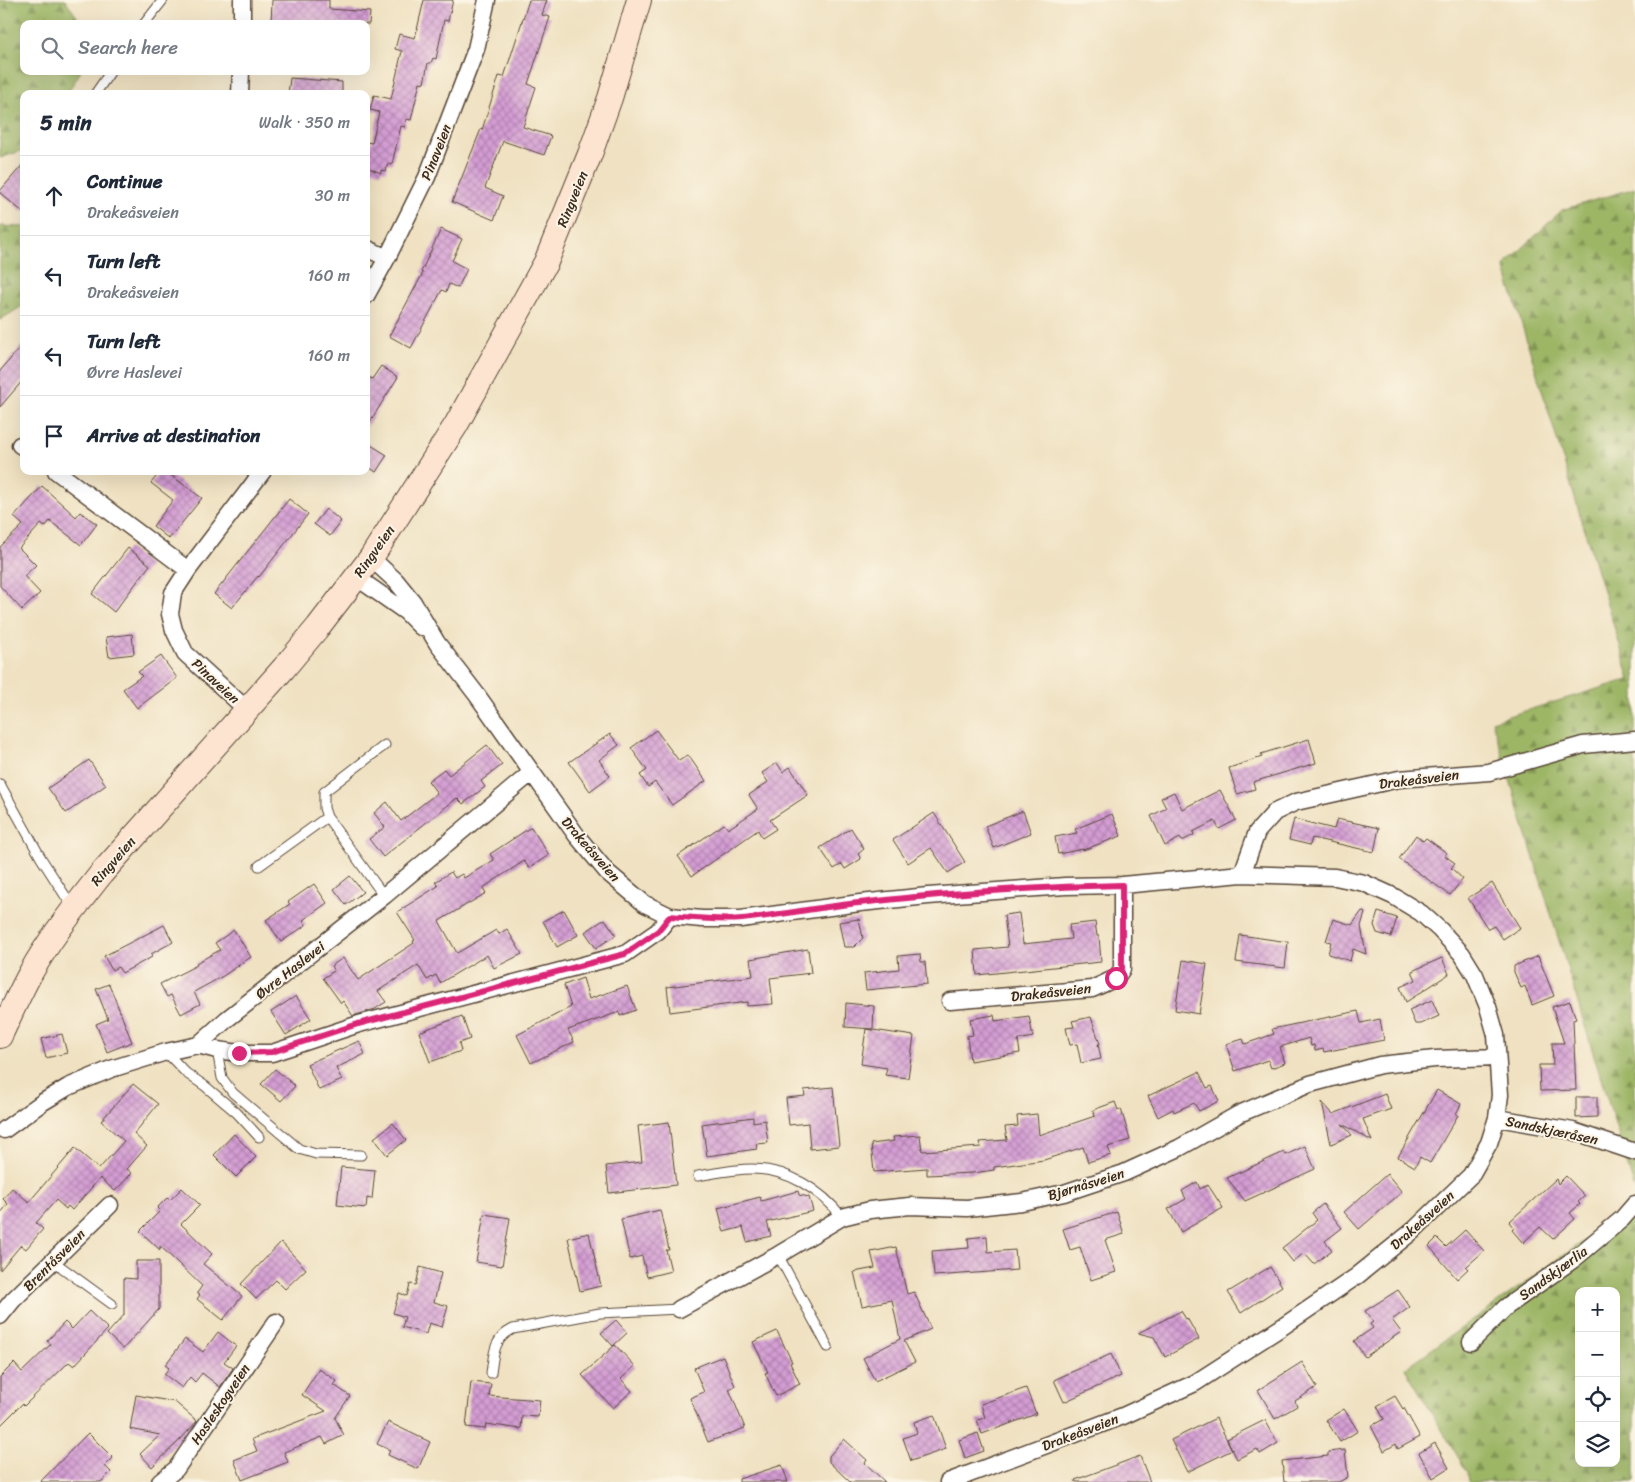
<!DOCTYPE html>
<meta charset="utf-8">
<style>
:root{--surface:#fff;--page:#f6f6f7;--text:#1f2937;--muted:#747a83;--line:#e0e1e3}
body{margin:0;font-family:Sriracha,sans-serif;background:var(--page);color:var(--text)}
.controls{position:absolute;right:15px;bottom:15px;display:grid;overflow:hidden;border-radius:10px;box-shadow:0 5px 20px #0002}
.controls button{width:45px;height:45px;display:grid;place-items:center;padding:0;border:0;border-bottom:1px solid var(--line);background:var(--surface);color:var(--text);font:25px sans-serif}
.stop{position:absolute;width:15px;height:15px;margin:-11px;border:4px solid #db2777;border-radius:50%;background:#fff}
.stop.end{background:#db2777;border-color:#fff;box-shadow:0 1px 5px #0008}
.list{margin:0;padding:0;list-style:none}
h2{display:flex;justify-content:space-between;align-items:center;height:65px;margin:0;padding:0 20px;font-size:21px}
h2 small{font-size:16px;font-weight:400;color:var(--muted)}
.list li{display:grid;grid-template-columns:32px 1fr auto;gap:15px;align-items:center;box-sizing:border-box;height:80px;padding:0 20px;border-top:1px solid var(--line)}
.list b{display:block;font-size:19px;white-space:nowrap}
.list p{margin:0;font-size:16px;white-space:nowrap;color:var(--muted)}
.list em{font-size:16px;font-style:normal;color:var(--muted)}
.icon{flex:none;width:28px;height:28px;fill:none;stroke:currentColor;stroke-width:2;stroke-linecap:round;stroke-linejoin:round}
.map{position:relative;flex:none;width:1635px;height:1482px;overflow:hidden}
.search{position:absolute;background:var(--surface);box-shadow:0 5px 20px #0002;left:20px;top:20px;width:350px;height:55px;display:flex;align-items:center;gap:12px;box-sizing:border-box;padding:0 18px;border-radius:10px;color:var(--muted);font-size:19px}
.panel{position:absolute;background:var(--surface);box-shadow:0 5px 20px #0002;left:20px;top:90px;width:350px;height:385px;border-radius:10px}
.map>svg:first-child{display:block}
.forest{fill:url(#forest-firs);stroke:#6c7042;fill-rule:evenodd}
.building{fill:url(#building-cross-hatch)}
.lines{fill:none;stroke-linecap:round;stroke-linejoin:round}
.service-casing{stroke:#564536;stroke-width:11}
.minor-casing{stroke:#564536;stroke-width:19}
.secondary-casing{stroke:#564536;stroke-width:26}
.service{stroke:#fff;stroke-width:9}
.minor{stroke:#fff;stroke-width:16}
.secondary{stroke:#fde4d1;stroke-width:24}
.route{stroke:#db2777;stroke-width:6}
.labels{text-anchor:middle;stroke-width:4;stroke-linejoin:round;paint-order:stroke}
.street-label{font-size:14px;fill:#3b2a1e;stroke:#fcf5e5}
</style>
<div class="map">
<svg width="1635" height="1482" viewBox="0 0 1635 1482">
<defs>
<pattern id="forest-firs" width="22" height="20" patternUnits="userSpaceOnUse" patternTransform="scale(1.25)"><rect width="22" height="20" fill="#9db666"/><path d="M5 1l3.5 6h-7zM16 11l3.5 6h-7z" fill="#819453"/></pattern>
<pattern id="building-cross-hatch" width="8" height="8" patternUnits="userSpaceOnUse" patternTransform="scale(1.25)"><rect width="8" height="8" fill="#d49dd4"/><path d="M0 0l8 8M0 8l8-8" fill="none" stroke="#ad80ab"/></pattern>
</defs>
<rect width="100%" height="100%" fill="#fcf5e5"/>
<filter id="ink" filterUnits="userSpaceOnUse"><feTurbulence type="fractalNoise" baseFrequency=".02" numOctaves="2"/><feDisplacementMap in="SourceGraphic" scale="10" xChannelSelector="R" yChannelSelector="G"/><feConvolveMatrix kernelMatrix="1 2 1 2 8 2 1 2 1" color-interpolation-filters="sRGB"/></filter>
<filter id="wash" filterUnits="userSpaceOnUse"><feTurbulence type="fractalNoise" baseFrequency=".0096" numOctaves="4" result="noise"/><feDisplacementMap in="SourceGraphic" scale="20" xChannelSelector="R" yChannelSelector="G"/><feGaussianBlur stdDeviation="1.12" result="paint"/><feColorMatrix in="noise" values="0 0 0 0 0 0 0 0 0 0 0 0 0 0 0 0 0 1.4 0 .05"/><feComposite in="paint" operator="in"/></filter>
<g filter="url(#wash)">
<rect width="100%" height="100%" fill="#efe1c1"/>
<path class="forest" d="M0,0H65L82,24H24V71H81L67,94H24V150L0,158Z
M1635,188V1190L1492,721L1630,679L1504,266L1562,210Z
M0,226L24,227V305L0,320Z
M1635,1205V1482H1468L1467,1472L1405,1368ZM1579,1291H1616V1463H1579Z"/>
<g id="blocks">
<path class="building" d="M272,0H329V9L370,12L369,24H271Z
M424,0H453L448,21L444,20L436,59L433,58L431,63H428L424,83L420,82L411,120L406,119L405,127L401,126L392,164L388,163L386,171L381,170V173L366,167V142L372,143L379,112L370,110L374,95L391,99L402,51L395,49L399,34L415,38Z
M529,0H547L542,15L550,17L528,84L536,87L523,127L551,136L544,155L503,141L485,188L503,196L494,220L452,202L481,129L482,130L499,76L504,77Z
M290,78L342,82V94H288Z
M24,163V213L0,193V191Z
M441,229L462,239L452,261L467,269L458,288L449,284L446,292L442,290L411,348L389,336L423,273L421,272Z
M24,343V379L0,407V371Z
M381,366L398,377L366,428V376L372,379Z
M366,442L387,455L376,472L366,465Z
M161,471H165L202,498L169,539L153,526L173,500L151,483Z
M42,486L76,517L80,512L97,524L81,545L50,521L45,527L41,524L19,548L36,565L24,576L40,593L22,610L0,586V547L23,525L14,517Z
M289,499L308,514L259,577L258,576L232,608L214,594Z
M326,509L341,521L330,536L314,524Z
M128,548L150,565L114,612L92,594Z
M132,634L134,654L109,657L106,637Z
M161,656L177,678L137,708L123,689L142,676L138,672Z
M656,730L679,761L688,755L706,781L672,805L655,782L648,787L640,775L647,770L631,748Z
M610,734L619,745L599,760L610,776L590,791L569,762Z
M1309,739L1316,763L1253,782L1255,789L1237,794L1229,768L1262,757L1261,754Z
M487,745L502,765L481,781L485,787L463,804L457,798L383,857L369,839L385,827L374,813L387,802L401,821L437,793L428,781L444,769L449,775Z
M89,760L106,785L66,813L48,788Z
M777,763L783,772L790,767L808,795L770,820L776,829L762,838L758,830L692,876L678,856L724,824L728,829L758,809L749,795L768,782L762,773Z
M1220,790L1236,820L1219,829L1215,821L1193,832L1194,835L1182,841L1180,838L1165,846L1151,816L1166,808L1161,798L1174,792L1182,809Z
M1023,811L1031,833L994,848L985,826Z
M934,813L965,862L948,873L931,848L908,863L893,840Z
M1112,814L1121,836L1083,850V849L1058,854L1055,837L1077,833L1075,829Z
M1294,819L1334,829L1337,819L1379,828L1374,852L1312,838L1310,845L1289,840Z
M531,827L549,855L529,868L524,861L483,888L486,893L439,921L457,953L496,930L499,934L507,929L522,954L494,968L487,955L440,983L436,975L427,980L418,965L378,991L386,1002L375,1009L353,1016L343,1001L341,1003L323,978L334,971L331,966L343,958L358,980L414,943L413,941L415,940L397,912L438,886L435,882L451,872L455,878L462,874L464,878L494,860L490,854Z
M851,828L864,849L858,854L861,859L845,869L842,864L834,869L820,848Z
M1416,835L1423,841L1426,838L1447,853L1444,855L1455,863L1451,868L1463,879L1450,895L1399,859Z
M350,876L363,892L346,905L334,889Z
M1492,883L1520,928L1503,939L1494,926L1488,929L1468,898Z
M314,884L327,903L303,920L306,925L281,942L266,920L290,904L288,902Z
M564,910L578,935L557,947L543,921Z
M1362,911L1365,913L1361,926L1366,954L1353,949L1350,961L1328,954L1331,942L1326,941L1333,919L1352,925Z
M1378,912L1397,918L1391,937L1377,933L1374,925Z
M1019,913L1023,944L1071,939L1069,925L1095,922L1097,936H1099L1101,962L977,975L975,950L1008,947L1004,915Z
M605,919L616,935L596,948L585,932Z
M859,919L863,938L854,947H844L839,922Z
M164,925L173,942L151,954L152,957L122,973L118,967L112,970L104,956Z
M234,930L251,957L223,976L194,992L200,1004L181,1014L171,995L167,997L160,984L197,965L196,963L220,950L215,943Z
M1240,935L1288,942L1285,968L1236,962Z
M808,949L811,973L770,978L773,1004L747,1006V1002L670,1012L667,987L753,976L750,959Z
M920,954L921,962H925L927,984L866,990L864,973L899,969L898,956Z
M1538,956L1554,996L1532,1005L1525,986L1521,988L1514,972V966Z
M1442,958L1449,974L1406,1002L1400,987L1416,980L1412,971Z
M1183,960L1207,964L1199,1014L1175,1010Z
M583,978L589,999L627,986L636,1010L620,1016L619,1012L568,1030L574,1042L531,1063L517,1035L571,1007L564,985Z
M109,984L132,1042L107,1052L96,1024L108,1019L96,989Z
M296,996L311,1019L286,1035L271,1012Z
M1432,1000L1439,1016L1421,1024H1415L1409,1010Z
M1570,1001L1576,1019L1573,1020L1576,1090L1540,1091L1539,1065H1553L1552,1043H1564L1552,1007Z
M846,1003L874,1006L873,1029L845,1027Z
M1358,1011L1361,1023L1380,1019L1384,1040L1324,1052L1323,1049L1315,1051L1314,1045L1311,1046L1309,1038L1280,1047L1285,1063L1271,1068L1268,1060L1235,1071L1226,1044L1243,1039L1245,1044L1274,1034L1272,1029Z
M994,1015L995,1021L1029,1016L1033,1037L1018,1040L1020,1053L970,1061L967,1036L973,1035L970,1019Z
M462,1016L470,1039L459,1043L461,1051L430,1062L419,1032Z
M1091,1017L1100,1044H1098L1101,1059L1081,1063L1077,1044L1070,1045L1066,1028L1074,1027L1072,1021Z
M866,1029L914,1036L908,1078L885,1075L887,1068L861,1064Z
M62,1034L67,1053L46,1058L41,1039Z
M359,1041L365,1054L336,1068L342,1080L319,1090L307,1064Z
M275,1069L295,1086L281,1101L261,1084Z
M1199,1072L1207,1088L1212,1086L1219,1101L1199,1111L1194,1103L1174,1112L1173,1109L1158,1117L1148,1096Z
M133,1084L158,1104L134,1134L147,1146L127,1169L132,1173L115,1191L100,1178L72,1210L68,1206L66,1209L56,1200L36,1223L43,1229L26,1249L21,1245L0,1270V1214L8,1204L3,1199L12,1188L29,1202L75,1148L99,1169L124,1141L101,1121Z
M833,1087L839,1146L810,1149L808,1123L789,1125L786,1098L805,1096L804,1090Z
M1437,1090L1461,1104L1456,1114L1458,1115L1430,1163L1420,1157L1415,1167L1398,1157Z
M1385,1094L1391,1109L1363,1119L1372,1141L1342,1124L1352,1135L1331,1144L1322,1102L1333,1114Z
M1576,1097H1597V1117L1576,1118Z
M1115,1102L1118,1110L1121,1109L1130,1140L1108,1147L1111,1155L1088,1162L1083,1147L1044,1160L994,1167V1170L973,1173L927,1175V1168L874,1172L871,1144L894,1141L893,1137L920,1135L922,1151L981,1147L980,1142L1007,1140L1005,1127L1018,1126L1017,1116L1037,1114L1039,1135L1095,1116L1093,1110Z
M753,1117V1122L765,1120L768,1143L756,1144L757,1149L707,1156L702,1124Z
M669,1122L676,1185L609,1193L606,1166L642,1162L638,1126Z
M393,1123L406,1140L387,1155L374,1138Z
M234,1134L256,1157L236,1177L214,1155Z
M1305,1146L1315,1169L1245,1201L1227,1178L1284,1152L1286,1155Z
M341,1167L375,1170L372,1199L367,1198L366,1208L337,1205Z
M1387,1174L1402,1192L1359,1229L1344,1212Z
M1566,1176L1585,1196L1578,1202L1580,1204L1570,1213L1575,1219L1553,1239L1540,1227L1523,1243L1512,1230L1514,1228L1509,1222L1556,1179L1558,1184Z
M1197,1182L1200,1189L1208,1185L1223,1208L1181,1232L1168,1209L1186,1199L1182,1191Z
M182,1188L200,1205L181,1224L212,1254L203,1264L242,1296L223,1320L197,1299L200,1295L197,1293L202,1286L160,1246V1250L140,1231L160,1211L157,1208L167,1198L170,1200Z
M798,1191L799,1195L809,1197L813,1211L767,1222L771,1236L747,1242L743,1227L724,1232L718,1208L760,1197L761,1201Z
M1323,1204L1342,1228L1325,1241L1332,1250L1314,1264L1304,1253L1293,1262L1282,1248L1317,1220L1312,1213Z
M660,1210L669,1250H666L671,1271L647,1277L642,1256L630,1259L621,1219Z
M1117,1212L1124,1234L1105,1240L1116,1272L1091,1280L1080,1247L1070,1250L1063,1229Z
M484,1214L510,1218L502,1266L476,1262Z
M1465,1230L1484,1251L1466,1267L1468,1269L1457,1279L1429,1246L1437,1238L1446,1247Z
M589,1233L601,1286L580,1291L568,1238Z
M987,1236L988,1252L1015,1250L1017,1270L934,1276L932,1251L969,1248L968,1238Z
M281,1242L306,1269L285,1289L276,1280L256,1299L241,1284Z
M896,1247L907,1294L914,1292L931,1329L904,1341L915,1362L875,1381L863,1358L900,1339L892,1300L862,1306L854,1272L875,1268L871,1252Z
M136,1261H159V1309L123,1349L107,1334L124,1315V1278L136,1279Z
M420,1267L441,1273L434,1302L448,1306L442,1327L429,1323L426,1334L402,1327L405,1317L393,1313L399,1293L407,1296L410,1284L416,1285Z
M1270,1267L1282,1286L1241,1313L1228,1292Z
M1398,1290L1410,1307L1392,1320L1401,1332L1365,1357L1354,1341L1373,1328L1370,1324L1373,1322L1365,1311Z
M89,1311L108,1329L74,1366L69,1362L24,1406L22,1404L0,1426V1377L14,1363L22,1372L51,1344L47,1341L65,1322L72,1329Z
M1181,1311L1186,1319L1187,1318L1199,1339L1165,1357L1154,1337L1138,1333Z
M616,1320L627,1333L613,1346L601,1333Z
M777,1331L792,1362L790,1363L800,1384L776,1396L765,1373L768,1372L753,1342Z
M218,1332L236,1346L224,1362L233,1368L220,1387L202,1373L195,1382L190,1377L182,1388L164,1374L169,1368L165,1365L185,1339L203,1352Z
M615,1345L635,1366L621,1379L632,1391L613,1408L582,1375Z
M1111,1354L1121,1376L1064,1402L1054,1380Z
M723,1356L735,1386L729,1389L745,1428L708,1442L690,1398L704,1392L694,1368Z
M1302,1362L1317,1387L1295,1401L1297,1406L1275,1419L1258,1390Z
M319,1369L337,1381L334,1385L350,1396L335,1418L344,1435L326,1444L322,1437L284,1452L288,1462L242,1480L234,1460L257,1451L252,1439L326,1411L302,1395Z
M471,1382L491,1384L489,1396L540,1400L538,1417L522,1416L521,1429L486,1424L485,1429L466,1427Z
M1026,1388L1036,1414L982,1434L977,1420L985,1418L981,1404Z
M136,1395L175,1402L197,1421L182,1438L152,1467L140,1454L160,1435L130,1429Z
M1395,1396L1403,1409L1404,1408L1420,1437L1398,1449L1396,1444L1384,1451L1371,1426L1384,1419L1377,1406Z
M1344,1409L1358,1431L1340,1442L1326,1420Z
M934,1415L946,1449L911,1461L903,1438L917,1433L914,1422Z
M1216,1418L1232,1450L1187,1472L1171,1440Z
M1265,1420L1278,1443L1260,1454L1257,1449L1237,1459L1227,1439Z
M388,1422L430,1442L418,1469L388,1455L390,1450L377,1444Z
M88,1433L113,1458L105,1466L111,1472L101,1482H40Z
M978,1433L984,1451L965,1458L959,1440Z
M844,1439L867,1460L865,1463L885,1482H850L829,1462V1456Z
M1435,1443L1449,1468L1433,1478L1419,1453Z
M1345,1450L1348,1477L1339,1482H1284L1282,1461L1328,1456V1452Z
M1140,1456L1150,1482H1076L1075,1480Z
M782,1465L788,1482H739V1479Z"/>
</g>
</g>
<g filter="url(#ink)">
<use href="#blocks" fill-opacity="0" stroke="#564536" stroke-width="1"/>
<g class="lines">
<g class="service-casing">
<path id="service" d="M144,24L163,0
M95,94L111,71
M0,784L41,858L73,908
M259,866L327,817
M384,896L327,817L324,808V792L385,745
M217,1050L222,1078L233,1093L299,1149L316,1154L361,1155
M166,1052L186,1073L205,1086L237,1113L259,1137
M698,1176C716,1173 734,1169 752,1169C788,1169 821,1190 842,1217
M778,1255L828,1347
M53,1261L112,1304
M491,1373C494,1353 493,1339 513,1329L600,1313L679,1309"/>
</g>
<g class="minor-casing">
<path id="minor" d="M242,24V0
M240,94L241,71
M366,248L387,258
M366,296L387,258L427,177L476,49L487,0
M20,445L24,447
M56,471L188,570
M371,558L396,581L413,602L437,643L477,695L577,836L607,872L645,904L670,916L702,919H741L860,903L928,896L1065,886L1122,885L1242,874L1335,877L1364,883L1393,896L1421,913L1440,930L1462,954L1475,975L1488,1007L1496,1035L1500,1095L1497,1118L1489,1143L1471,1175L1414,1230L1357,1276L1285,1325L1195,1383L1123,1416L948,1482
M356,577L406,612L421,627
M247,710L185,653L174,630L170,614L173,593L188,570L263,471
M1242,874L1257,832L1275,812L1296,802L1399,779L1489,772L1583,745L1635,740
M950,1001L1092,989L1116,978L1122,969V885
M198,1045L217,1050L239,1053H272L359,1024L625,954L658,931L670,916
M1497,1118L1573,1131L1635,1152
M4,1130L43,1102L68,1087L111,1069L166,1052L198,1045L227,1019L384,896L531,773
M679,1309L778,1255L842,1217L870,1210L910,1206L967,1208L1022,1202L1064,1193L1124,1173L1179,1148L1239,1114L1310,1084L1380,1065L1435,1059L1497,1057
M0,1316L13,1300L110,1205
M1471,1342L1506,1307L1574,1259L1622,1219L1635,1204
M160,1482L176,1469L276,1322"/>
</g>
<g class="secondary-casing">
<path id="secondary" d="M0,1036C10,1015 19,994 30,974C50,938 76,906 101,874L284,668L318,627L371,558L456,425L546,262L590,154L610,98L639,0"/>
</g>
<use href="#service" class="service"/>
<use href="#minor" class="minor"/>
<use href="#secondary" class="secondary"/>
</g>
</g>
<g class="lines" filter="url(#ink)">
<path class="route" d="M239,1053L272,1052L358,1024L625,954L658,931L670,916C694,918 718,921 742,919C781,915 820,907 859,903C946,893 1034,887 1122,885V969L1116,978"/>
</g>
<g class="labels">
<g class="street-label">
<text transform="translate(436 152) rotate(-68)" y="5">Pinaveien</text>
<text transform="translate(572 199) rotate(-68)" y="5">Ringveien</text>
<text transform="translate(374 551) rotate(-55)" y="5">Ringveien</text>
<text transform="translate(216 681) rotate(43)" y="5">Pinaveien</text>
<text transform="translate(1419 779) rotate(-7)" y="5">Drakeåsveien</text>
<text transform="translate(591 849) rotate(49)" y="5">Drakeåsveien</text>
<text transform="translate(113 861) rotate(-49)" y="5">Ringveien</text>
<text transform="translate(290 970) rotate(-38)" y="5">Øvre Haslevei</text>
<text transform="translate(1051 992) rotate(-6)" y="5">Drakeåsveien</text>
<text transform="translate(1552 1130) rotate(12)" y="5">Sandskjæråsen</text>
<text transform="translate(1086 1184) rotate(-17)" y="5">Bjørnåsveien</text>
<text transform="translate(1422 1220) rotate(-42)" y="5">Drakeåsveien</text>
<text transform="translate(54 1260) rotate(-45)" y="5">Brentåsveien</text>
<text transform="translate(1553 1273) rotate(-36)" y="5">Sandskjærlia</text>
<text transform="translate(220 1404) rotate(-56)" y="5">Hasleskogveien</text>
<text transform="translate(1080 1432) rotate(-21)" y="5">Drakeåsveien</text>
</g>
</g>
</svg>
<div class="controls">
<button>+</button>
<button>−</button>
<button><svg class="icon" aria-label="locate" viewBox="0 0 24 24"><circle cx="12" cy="12" r="6"/><path d="M12 2v4M12 18v4M2 12h4M18 12h4"/></svg></button>
<button><svg class="icon" aria-label="layers" viewBox="0 0 24 24"><path d="M12 4l9 5-9 5-9-5zM3 14l9 5 9-5"/></svg></button>
</div>
<div class="stop" style="left:1116px;top:978px"></div>
<div class="stop end" style="left:239px;top:1053px"></div>
<div class="search"><svg class="icon" aria-label="search" viewBox="0 0 24 24"><circle cx="10" cy="10" r="6"/><path d="M15 15l6 6"/></svg>Search here</div>
<section class="panel">
<h2>5 min<small>Walk · 350 m</small></h2>
<ul class="list">
<li><svg class="icon" aria-label="ahead" viewBox="0 0 24 24"><path d="M12 20V5M6 11l6-6 6 6"/></svg><div><b>Continue</b><p>Drakeåsveien</p></div><em>30 m</em></li>
<li><svg class="icon" aria-label="left" viewBox="0 0 24 24"><path d="M17 20v-9H6M10 6l-5 5 5 5"/></svg><div><b>Turn left</b><p>Drakeåsveien</p></div><em>160 m</em></li>
<li><svg class="icon" aria-label="left" viewBox="0 0 24 24"><path d="M17 20v-9H6M10 6l-5 5 5 5"/></svg><div><b>Turn left</b><p>Øvre Haslevei</p></div><em>160 m</em></li>
<li><svg class="icon" aria-label="arrive" viewBox="0 0 24 24"><path d="M6 21V4h12l-3 4 3 4H6"/></svg><div><b>Arrive at destination</b></div></li>
</ul>
</section>
</div>
